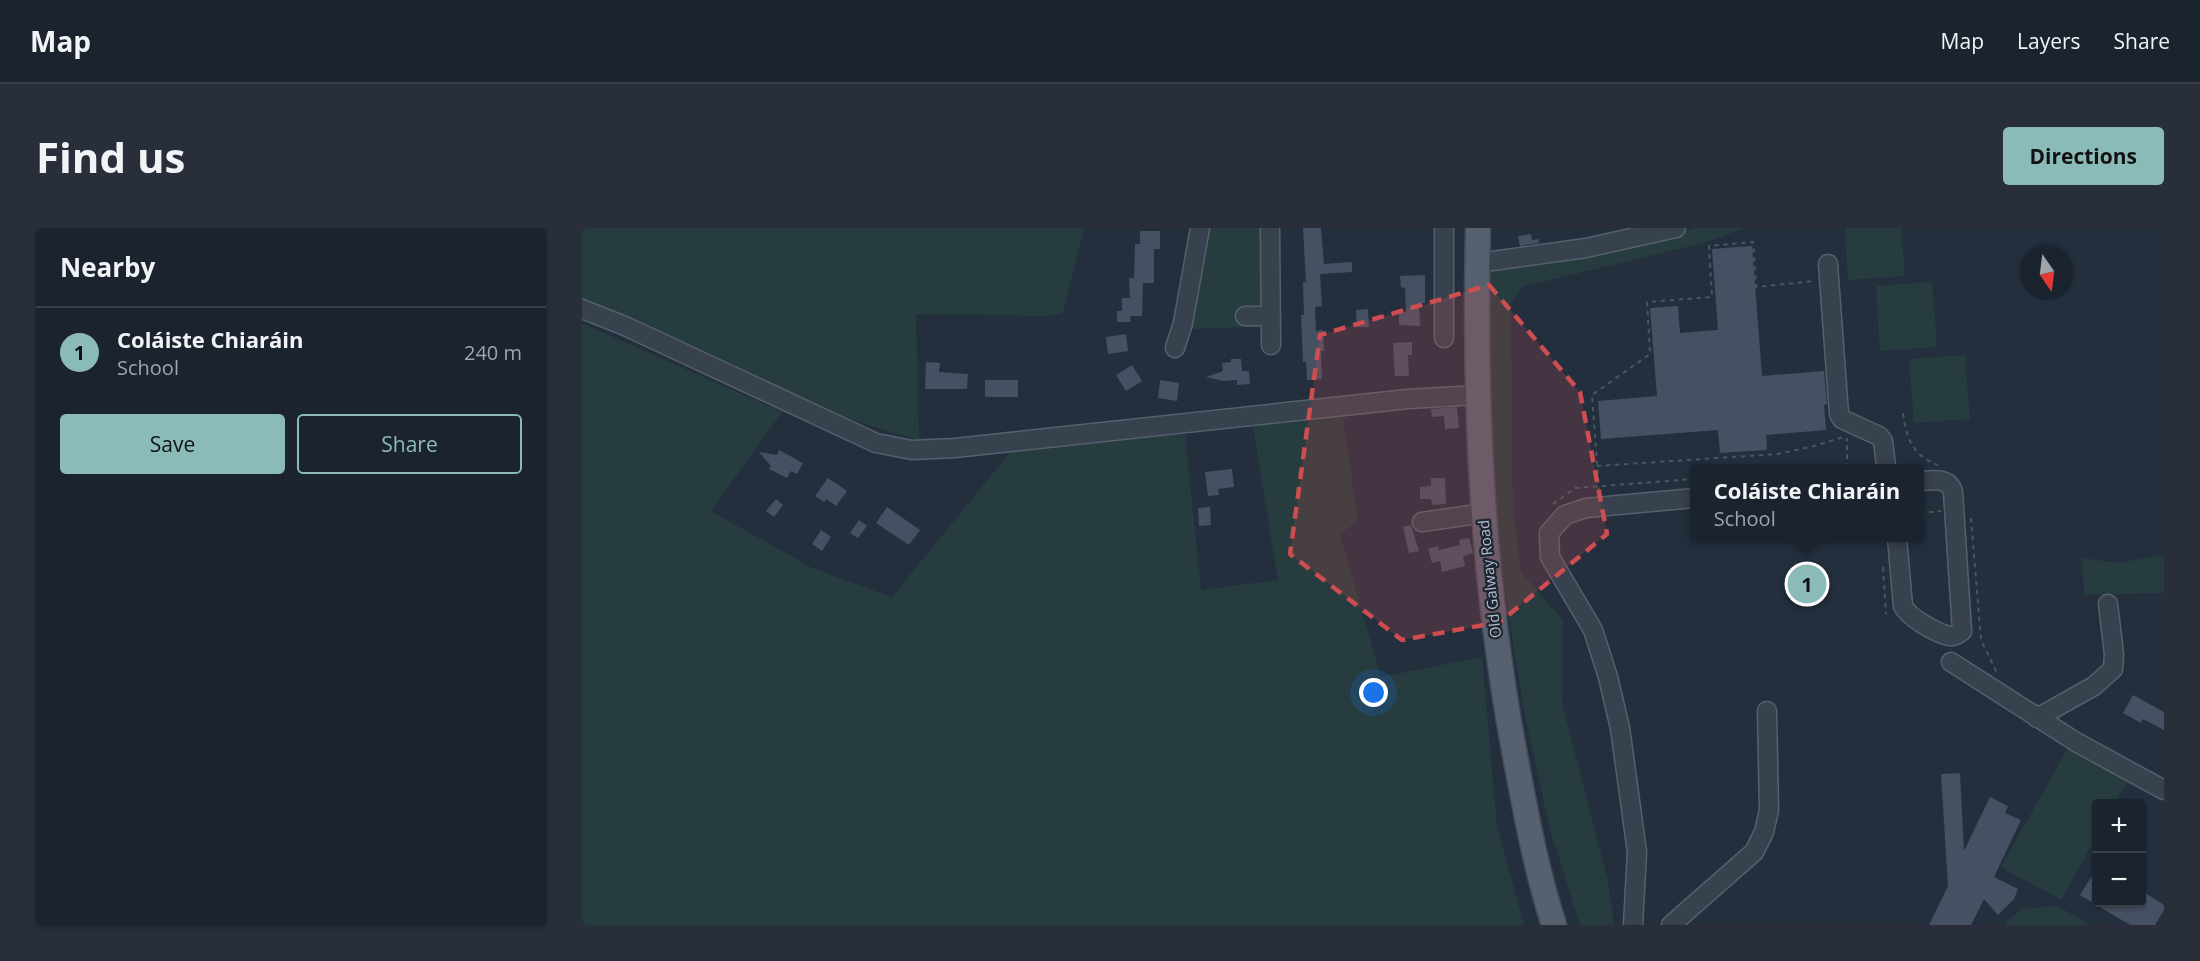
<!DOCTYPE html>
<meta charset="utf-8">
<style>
:root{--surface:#1b232e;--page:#282f3a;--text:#f1f3f6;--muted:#a0a4aa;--line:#39404a;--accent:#8bbbb9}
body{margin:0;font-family:"Open Sans",sans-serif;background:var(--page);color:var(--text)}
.controls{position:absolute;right:18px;bottom:18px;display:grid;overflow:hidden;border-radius:6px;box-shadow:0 2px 4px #0004}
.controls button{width:54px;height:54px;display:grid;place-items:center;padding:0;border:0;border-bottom:2px solid var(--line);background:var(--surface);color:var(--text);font:30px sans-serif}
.compass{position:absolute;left:1438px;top:18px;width:54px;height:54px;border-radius:50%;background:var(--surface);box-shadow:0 2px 4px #0004;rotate:166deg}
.you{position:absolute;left:792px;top:465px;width:21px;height:21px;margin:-15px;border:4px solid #fff;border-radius:50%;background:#1a73e8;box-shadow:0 0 0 9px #1a73e833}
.badge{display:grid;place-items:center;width:39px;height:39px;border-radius:50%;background:var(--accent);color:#111;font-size:20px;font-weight:700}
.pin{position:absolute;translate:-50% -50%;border:3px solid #fff;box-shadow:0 2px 6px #0006}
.popup{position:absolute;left:1108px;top:236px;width:234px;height:78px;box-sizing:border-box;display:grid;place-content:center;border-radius:6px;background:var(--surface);filter:drop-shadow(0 2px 4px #0005);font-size:20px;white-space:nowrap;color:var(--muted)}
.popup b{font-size:22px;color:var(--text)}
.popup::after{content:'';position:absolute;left:50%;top:100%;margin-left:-12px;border:12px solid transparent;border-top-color:var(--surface)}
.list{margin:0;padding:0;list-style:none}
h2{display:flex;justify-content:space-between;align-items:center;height:78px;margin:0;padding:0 24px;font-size:26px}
h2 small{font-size:20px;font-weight:400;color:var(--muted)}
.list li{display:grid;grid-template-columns:39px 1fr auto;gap:18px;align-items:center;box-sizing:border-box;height:90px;padding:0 24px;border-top:2px solid var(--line)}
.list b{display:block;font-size:22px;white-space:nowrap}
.list p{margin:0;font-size:20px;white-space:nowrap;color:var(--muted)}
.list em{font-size:20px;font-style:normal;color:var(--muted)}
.actions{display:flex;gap:12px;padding:18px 24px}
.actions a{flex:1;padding:14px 0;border:2px solid var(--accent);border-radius:6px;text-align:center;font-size:21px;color:var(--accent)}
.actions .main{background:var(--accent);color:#111}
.map{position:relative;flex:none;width:1582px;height:697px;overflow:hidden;border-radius:6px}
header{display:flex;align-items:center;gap:36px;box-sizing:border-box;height:84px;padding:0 30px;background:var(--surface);border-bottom:2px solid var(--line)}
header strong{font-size:28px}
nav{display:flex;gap:33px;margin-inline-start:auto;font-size:21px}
.intro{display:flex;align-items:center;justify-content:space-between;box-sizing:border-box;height:144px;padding:0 36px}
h1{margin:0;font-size:42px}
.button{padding:15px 27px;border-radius:6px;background:var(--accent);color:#111;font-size:21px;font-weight:700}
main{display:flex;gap:36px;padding:0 36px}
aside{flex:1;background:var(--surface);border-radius:6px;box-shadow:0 2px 4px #0004}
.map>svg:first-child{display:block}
.green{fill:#263c3f}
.building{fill:#455162}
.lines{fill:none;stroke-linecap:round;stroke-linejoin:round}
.minor-casing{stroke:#565f6c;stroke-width:21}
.major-casing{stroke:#414a57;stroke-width:27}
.path{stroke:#44595c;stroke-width:2;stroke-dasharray:4.5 4.5;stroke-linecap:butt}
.minor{stroke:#38414e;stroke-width:18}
.major{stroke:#56606e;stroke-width:24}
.marked{fill:#ce4d50;fill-opacity:0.2;stroke:#ce4d50;stroke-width:4.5;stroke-dasharray:12 8;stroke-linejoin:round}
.labels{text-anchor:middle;stroke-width:4.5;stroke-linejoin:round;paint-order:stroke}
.street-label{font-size:15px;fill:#b4bcc9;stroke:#1d2633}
</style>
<header>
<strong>Map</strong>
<nav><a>Map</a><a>Layers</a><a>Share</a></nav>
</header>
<div class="intro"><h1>Find us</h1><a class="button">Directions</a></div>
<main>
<aside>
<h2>Nearby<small></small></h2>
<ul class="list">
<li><span class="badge">1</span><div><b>Coláiste Chiaráin</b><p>School</p></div><em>240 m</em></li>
</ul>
<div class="actions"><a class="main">Save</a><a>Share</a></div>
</aside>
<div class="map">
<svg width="1582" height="697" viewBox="0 0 1582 697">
<rect width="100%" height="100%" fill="#242f3e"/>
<path class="green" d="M0,0H502L481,85L466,88L334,86L337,212C220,181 110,124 0,74Z
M625,0H685L680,79L672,81L681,99L607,101Z
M1112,0H1162L1124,14L940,59L929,75L931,282L939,344L981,392L980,475L1026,653L1032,697H998L967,598L942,482L922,358L909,236L904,49L912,40L1103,4Z
M1263,0H1319L1323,48L1266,52Z
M1350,54L1355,119L1298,123L1294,58Z
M0,95L200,184L129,283L230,340L310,369L429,223L603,206L619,362L696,352L671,199L760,181L776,293L758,306L799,449L900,429L915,598L942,697H0Z
M1383,127L1388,191L1332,195L1327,131Z
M1582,327V365L1502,367L1500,330L1536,335Z
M1486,520L1546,553L1533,575L1514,576V609L1479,672L1419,639Z
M1475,678L1509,697H1425L1424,694L1440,681Z"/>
<path class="building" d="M721,0H739L742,36L770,34V44L738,46L740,78L733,79L734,103L741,102L742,123H739L740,151L725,152L724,134H721L719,87H722L721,54H724Z
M558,3H578V21H572V55H561L560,88H548L549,94H535V83H540V70H548L547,50H552L553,16H558Z
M949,6L950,12L957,11V15L938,18L936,8Z
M1170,18L1180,148L1242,143L1245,176L1242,177L1244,202L1184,207L1185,222L1138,225L1136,202L1019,211L1016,173L1075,168L1068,80L1096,78L1098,105L1136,102L1130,21Z
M843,47V75H837L838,98L817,97V84H824L823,60L819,59L818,48Z
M786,81L787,99H775L774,82Z
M544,106L546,123L526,126L524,109Z
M830,114V127H826L827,148H813L811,115Z
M649,131H659L660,143H667L668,156L655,157V152L641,153L624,149L641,143L640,135L649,134Z
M344,134L358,135L357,144L386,146L385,161H343Z
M550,137L560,153L544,163L534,147Z
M403,152H436V169H403Z
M578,152L597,155L595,173L576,170Z
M875,179L877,200L863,201L862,188L850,189L849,181Z
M197,222L221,235L215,246L209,243L205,250L187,241L189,238L177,224L195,227Z
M650,241L652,259L636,261L637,267L626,268L623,244Z
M246,250L265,263L254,278L244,271L242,274L233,268Z
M849,250H863L864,276L850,277L849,271H838V259L849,258Z
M194,271L201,277L192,289L184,283Z
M305,279L338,302L327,317L294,295Z
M628,279L629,297L617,298L616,280Z
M277,292L285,298L276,310L268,305Z
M829,297L837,323L827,325L821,299Z
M239,302L249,309L240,323L230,316Z
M887,310L891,325L881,328L883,338L860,344L858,333L850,335L846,321L856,318L857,322L878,317L877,312Z
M1551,467L1582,484V502L1561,491L1559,495L1541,485Z
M1378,545L1382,623L1408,569L1426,578L1423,585L1439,592L1412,649L1436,661L1432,671L1416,687L1402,671L1389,697H1347L1366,658L1359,546Z
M1515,640V675H1560V663L1582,677V682L1573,697H1548L1498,667Z"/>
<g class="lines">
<g class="minor-casing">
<path id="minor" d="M688,0L689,117
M896,35L1004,20L1094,0
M1246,36L1257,186L1260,191L1297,208L1301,213L1304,238
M0,81L43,98L294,215L330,222L373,220L826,171L895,167
M663,88H689
M862,110V0
M593,120L601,95L618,0
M840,294L902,285
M1315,310L1321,378C1326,389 1354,405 1367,408C1372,409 1376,406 1380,403L1371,264C1367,249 1350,252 1338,253
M1369,434L1494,514L1582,562
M1455,490L1512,458L1531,441L1532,426L1526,376
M1051,697L1055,624L1038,500L1026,449L1011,402L968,329L967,305L983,287L1004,280L1112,270
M1089,697L1172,624L1182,604L1187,582L1185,483"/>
</g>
<g class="major-casing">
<path id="major" d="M896,0C892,183 900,357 935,538C945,591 955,645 972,697"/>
</g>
<path class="path" d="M1321,185C1324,210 1331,228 1356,237
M1015,238L1196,226L1232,218L1261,209
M1265,240V210
M1017,264L1010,167L1068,126L1065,74L1130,69L1127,18L1171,14L1174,59L1233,53
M971,276L993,260L1112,251
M1338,285L1359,283
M1389,290L1399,412L1415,445
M1301,339L1304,386"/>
<use href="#minor" class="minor"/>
<use href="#major" class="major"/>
</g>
<path class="marked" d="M907,57L998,164L1025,306L918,394L820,412L708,326L738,107Z"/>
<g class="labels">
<g class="street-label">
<text transform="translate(908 351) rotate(-96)" y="5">Old Galway Road</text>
</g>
</g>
</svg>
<div class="controls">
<button>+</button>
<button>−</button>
</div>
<svg class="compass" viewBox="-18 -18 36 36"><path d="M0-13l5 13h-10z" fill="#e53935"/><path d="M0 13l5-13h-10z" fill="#a0a4aa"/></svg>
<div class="you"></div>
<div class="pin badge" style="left:1225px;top:356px">1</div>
<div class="popup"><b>Coláiste Chiaráin</b>School</div>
</div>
</main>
